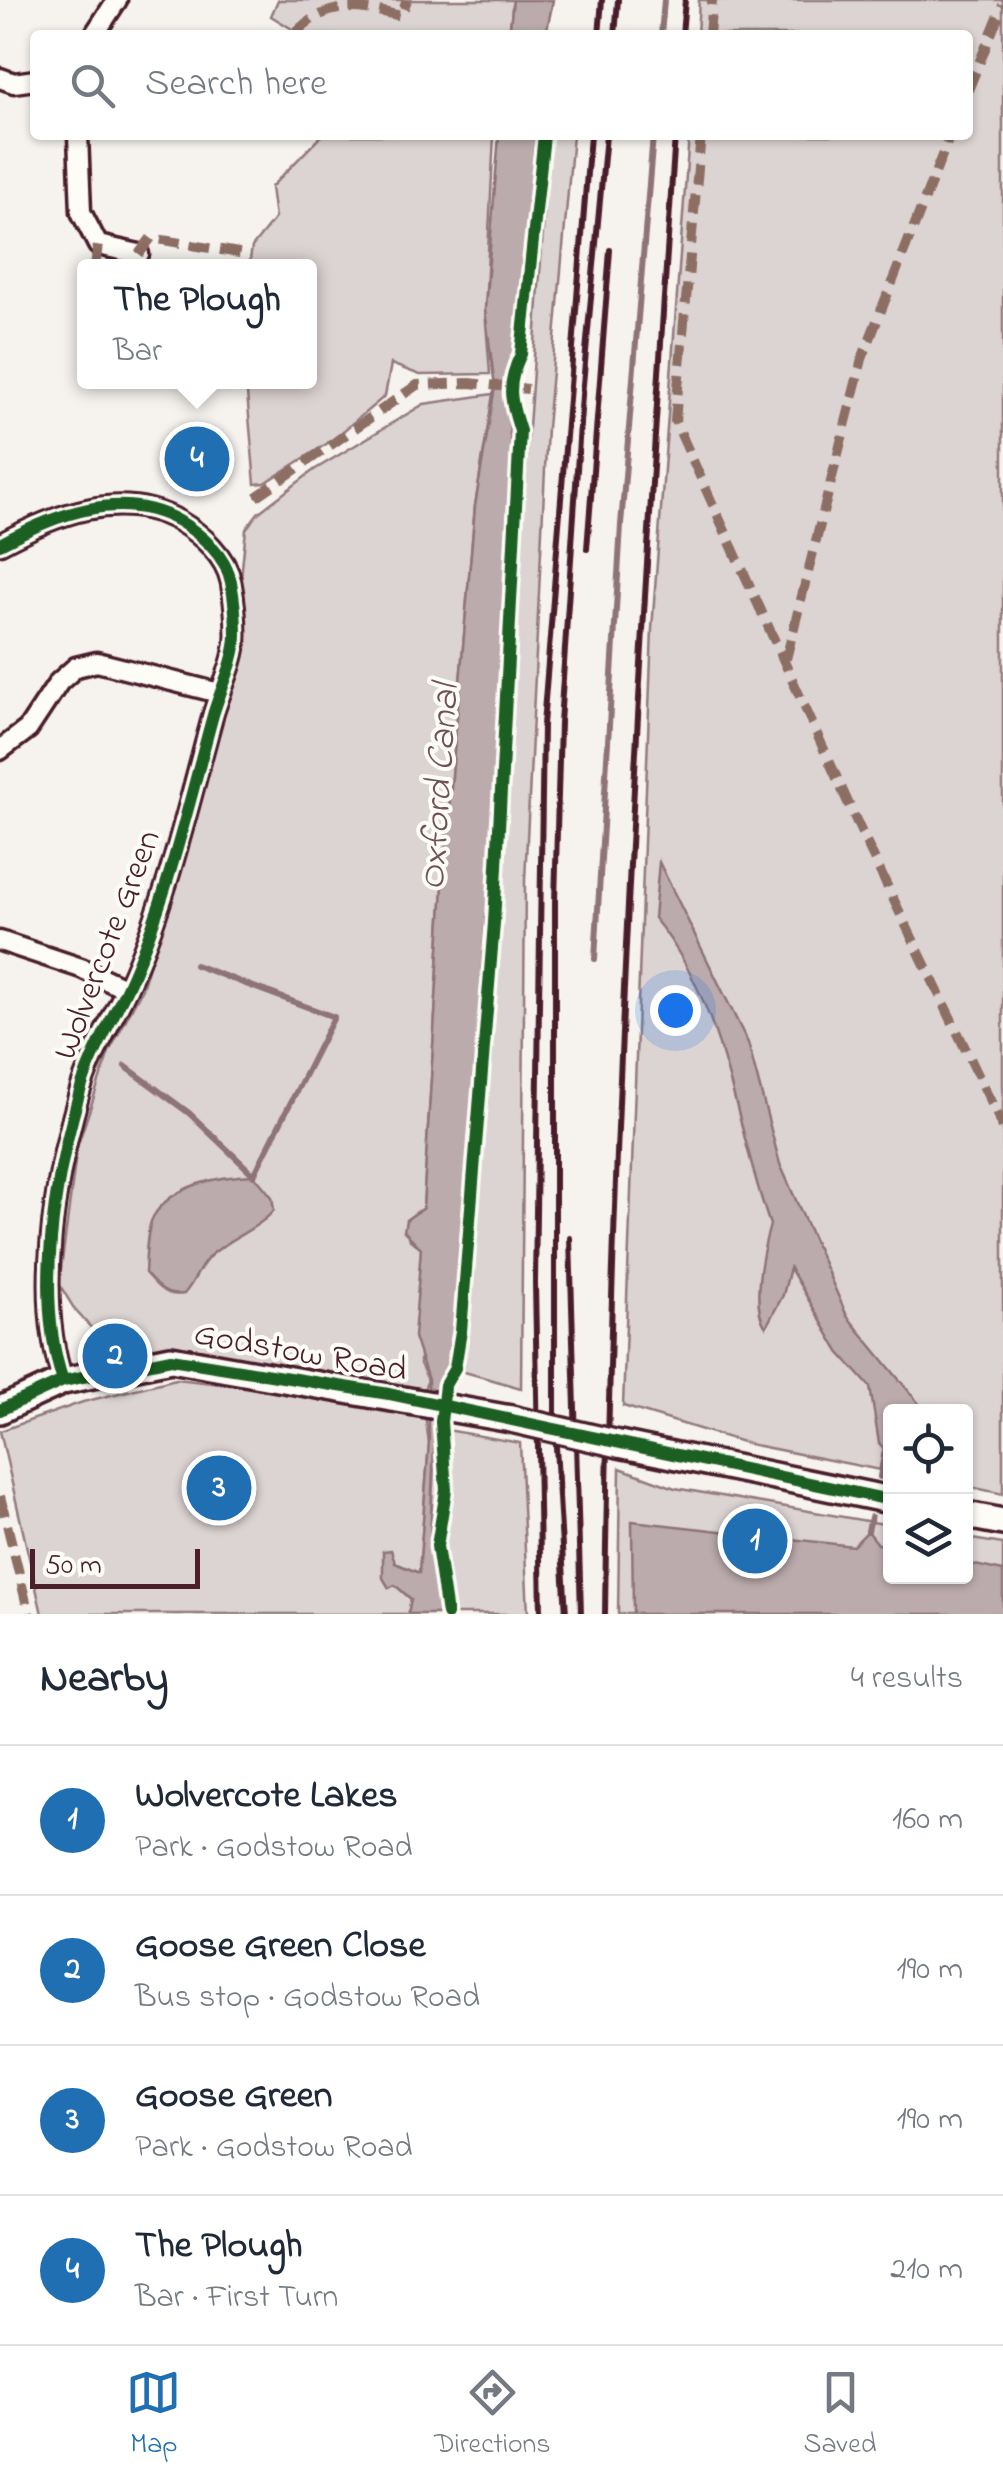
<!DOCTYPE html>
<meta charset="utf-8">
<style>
:root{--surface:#fff;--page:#f6f6f7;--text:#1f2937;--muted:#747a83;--line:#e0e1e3;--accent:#1f6fb2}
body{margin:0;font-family:"Indie Flower",sans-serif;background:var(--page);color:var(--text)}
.controls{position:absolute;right:30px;bottom:30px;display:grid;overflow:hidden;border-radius:10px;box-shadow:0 2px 8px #0004}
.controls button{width:90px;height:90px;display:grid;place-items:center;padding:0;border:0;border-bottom:2px solid var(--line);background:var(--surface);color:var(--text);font:50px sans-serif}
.scale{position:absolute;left:30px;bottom:25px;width:170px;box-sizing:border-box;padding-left:10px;border:5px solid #4a1f2b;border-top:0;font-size:28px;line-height:35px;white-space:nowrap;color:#4a1f2b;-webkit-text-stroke:8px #fdfcf7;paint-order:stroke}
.you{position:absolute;left:675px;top:1010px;width:35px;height:35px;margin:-25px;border:8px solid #fff;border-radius:50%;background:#1a73e8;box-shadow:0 0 0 15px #1a73e833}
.badge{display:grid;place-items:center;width:65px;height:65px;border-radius:50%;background:var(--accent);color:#fff;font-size:32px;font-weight:700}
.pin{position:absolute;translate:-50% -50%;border:5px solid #fff;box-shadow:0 2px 10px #0006}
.popup{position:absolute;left:77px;top:259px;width:240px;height:130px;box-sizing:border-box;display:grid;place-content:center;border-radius:10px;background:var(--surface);filter:drop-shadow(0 2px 8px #0005);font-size:32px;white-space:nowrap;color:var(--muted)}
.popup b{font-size:38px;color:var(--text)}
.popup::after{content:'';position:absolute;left:50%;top:100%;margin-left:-20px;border:20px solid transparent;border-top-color:var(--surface)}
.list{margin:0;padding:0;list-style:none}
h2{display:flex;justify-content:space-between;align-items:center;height:130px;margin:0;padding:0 40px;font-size:42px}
h2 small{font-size:32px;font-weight:400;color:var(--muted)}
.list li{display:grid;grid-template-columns:65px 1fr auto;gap:30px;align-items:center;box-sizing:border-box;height:150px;padding:0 40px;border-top:2px solid var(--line)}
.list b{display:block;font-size:38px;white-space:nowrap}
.list p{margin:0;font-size:32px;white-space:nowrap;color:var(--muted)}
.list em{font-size:32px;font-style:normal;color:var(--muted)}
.icon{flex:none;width:55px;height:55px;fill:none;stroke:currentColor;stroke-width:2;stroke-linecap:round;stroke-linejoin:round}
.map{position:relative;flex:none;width:1003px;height:1614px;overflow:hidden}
.search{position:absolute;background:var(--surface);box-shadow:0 2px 8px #0004;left:30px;right:30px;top:30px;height:110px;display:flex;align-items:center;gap:25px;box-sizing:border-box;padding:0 35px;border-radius:10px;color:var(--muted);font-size:38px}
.sheet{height:730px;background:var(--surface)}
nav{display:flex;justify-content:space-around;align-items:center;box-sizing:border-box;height:140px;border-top:2px solid var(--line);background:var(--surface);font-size:28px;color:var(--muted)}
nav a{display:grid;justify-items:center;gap:5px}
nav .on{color:var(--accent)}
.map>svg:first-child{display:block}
.green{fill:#dcd4d2;stroke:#937a7e;stroke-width:2.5}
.water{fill:#bbabac;stroke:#8e7378;stroke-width:2.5}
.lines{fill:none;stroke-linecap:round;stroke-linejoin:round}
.stream{stroke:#8e7378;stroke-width:6}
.street-casing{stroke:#4a1f2b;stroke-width:25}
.secondary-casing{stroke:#4a1f2b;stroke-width:32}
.street{stroke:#fdfcf7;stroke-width:18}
.secondary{stroke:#fdfcf7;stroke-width:25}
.rail{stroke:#4a1f2b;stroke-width:6}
.secondary-bridge-casing{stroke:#4a1f2b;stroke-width:32;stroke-linecap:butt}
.secondary-bridge{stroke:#fdfcf7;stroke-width:25}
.quiet{stroke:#8d6e63;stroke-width:10;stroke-dasharray:20 10;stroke-linecap:butt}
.cycleway-casing{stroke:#fdfcf7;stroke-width:19}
.cycleway{stroke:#1b5e20;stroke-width:12}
.labels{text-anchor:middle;stroke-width:8;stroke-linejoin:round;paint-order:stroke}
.street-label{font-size:35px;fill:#4a1f2b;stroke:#fdfcf7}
.water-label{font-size:38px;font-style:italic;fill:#725058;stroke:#fdfcf7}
</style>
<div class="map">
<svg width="1003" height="1614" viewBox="0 0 1003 1614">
<rect width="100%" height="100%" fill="#f6f3ef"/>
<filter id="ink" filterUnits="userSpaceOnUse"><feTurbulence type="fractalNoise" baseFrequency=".01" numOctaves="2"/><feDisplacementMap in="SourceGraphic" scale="20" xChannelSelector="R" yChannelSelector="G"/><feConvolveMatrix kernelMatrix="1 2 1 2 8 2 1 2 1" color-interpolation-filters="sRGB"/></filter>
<g filter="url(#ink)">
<path class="green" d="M278,0H513L509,35H302L271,16Z
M699,0H1003V1494L966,1486V1412H890V1472L749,1444L623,1406L652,629L689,135H968V35H697Z
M322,135H494L485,310L490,374L420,375L391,364L385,396L331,441L265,483L255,484L246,382H310V266H249L252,247L275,218L271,187Z
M550,135H573L547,428L525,880L521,1388L461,1371Z
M493,394L475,506L444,870L423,1208L406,1220L410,1240L421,1247L420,1364L428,1380L422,1394L178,1349L106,1344L75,1310L59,1284L77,1147L109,1052L142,989L212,757L229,695L246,529L258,513L314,470L424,404Z
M176,1379L381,1402L425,1414L429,1443L419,1573L395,1563L391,1550L383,1552L395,1585L411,1599L408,1614H42L0,1431L83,1402Z
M436,1428L520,1443L528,1614H440L430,1539Z
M620,1468L675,1488L890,1525V1576H966V1538L1003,1544V1614H618Z"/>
<path class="water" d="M513,0H553L546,35H509Z
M499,135H535L520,328L505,379L514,481L507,628L457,1305L450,1366L439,1384L434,1444L430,1539L440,1614H408L411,1599L395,1585L389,1588L383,1578V1551L391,1550L395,1563L419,1573L429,1443L428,1380L414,1337L421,1248L404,1231L406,1220L423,1208L444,870L475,506L495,387L485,310Z
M659,862L748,1043L780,1164L847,1316L925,1411L890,1412V1456L879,1443L870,1387L839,1352L790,1268L783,1295L766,1327C750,1306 763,1249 770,1225C734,1122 726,1005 654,918Z
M254,1175L272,1197L274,1210C262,1226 231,1238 211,1255C199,1266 195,1282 184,1294C164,1297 158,1287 145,1273C146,1258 146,1230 153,1217C172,1184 220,1176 254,1175Z
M632,1521L853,1546L868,1531L878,1544L890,1547V1576H966V1563L1003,1571V1614H633Z"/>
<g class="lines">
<path class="stream" d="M661,35L664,0
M595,959L621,525L653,135
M125,1066L189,1113L254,1175L334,1017L195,965
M880,1477L885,1450
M868,1531L871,1517"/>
<g class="street-casing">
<path id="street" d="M94,35L117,0
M0,78L14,83L35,80
M78,135L81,212L98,245L139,254
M0,544C54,515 120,488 179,521C201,534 226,556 231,582C234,598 236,618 236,635C236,660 220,690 213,715C188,806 167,901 127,988C109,1026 89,1058 78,1098C54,1182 35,1298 63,1381
M0,750L28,729L59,682L76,667L97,662L219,693
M0,941L81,968L126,989"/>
</g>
<g class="secondary-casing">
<path id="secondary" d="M0,1410L63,1381L171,1359L511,1419
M619,1444L890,1500
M966,1515L1003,1522"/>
</g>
<use href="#street" class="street"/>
<use href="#secondary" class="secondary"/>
<path class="rail" d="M599,35L602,0
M615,35L618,0
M682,35L685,0
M587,549L610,250
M570,1238L581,1614
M541,1614L535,1283L543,725L590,135
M566,1614L555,1430V902L560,723L582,395L606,135
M605,1614C611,1120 641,628 675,135"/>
<g class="secondary-bridge-casing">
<path id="secondary-bridge" d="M511,1419L619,1444"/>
</g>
<use href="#secondary-bridge" class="secondary-bridge"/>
<path class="quiet" d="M296,32C330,0 357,6 401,16L407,0
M709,35L712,0
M968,90L1003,5
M701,135L675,421L865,840L1003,1127
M139,254L151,238L245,254
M95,266L98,245
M256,497L417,385L470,383L528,389
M786,659L862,359L950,135
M0,1496L29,1614"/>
<g class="cycleway-casing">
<path id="cycleway" d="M0,544C54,515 120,488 179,521C201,534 226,556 231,582C234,598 236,618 236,635C236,660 220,690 213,715C188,806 167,901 127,988C109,1026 89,1058 78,1098C54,1182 35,1298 63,1381
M0,1410L63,1381L171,1359L389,1394L890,1500
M447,1614L437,1546L446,1490L441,1422L445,1385L455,1368L461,1331L494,923L520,431C510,400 506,385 521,354L544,135"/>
</g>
<use href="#cycleway" class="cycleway"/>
</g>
</g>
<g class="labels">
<g class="street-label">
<text transform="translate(105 944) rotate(-69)" y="12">Wolvercote Green</text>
<text transform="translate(301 1350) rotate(10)" y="12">Godstow Road</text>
</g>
<g class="water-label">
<text transform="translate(437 787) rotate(-86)" y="13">Oxford Canal</text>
</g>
</g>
</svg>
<div class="controls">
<button><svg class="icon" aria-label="locate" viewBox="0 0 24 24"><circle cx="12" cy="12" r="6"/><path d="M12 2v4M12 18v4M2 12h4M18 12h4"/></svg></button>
<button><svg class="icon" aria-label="layers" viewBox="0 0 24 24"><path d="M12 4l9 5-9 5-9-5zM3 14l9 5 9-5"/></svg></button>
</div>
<div class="scale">50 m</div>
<div class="you"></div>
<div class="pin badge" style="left:755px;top:1541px">1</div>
<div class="pin badge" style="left:115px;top:1356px">2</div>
<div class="pin badge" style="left:219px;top:1488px">3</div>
<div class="pin badge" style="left:197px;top:459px">4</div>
<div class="popup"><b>The Plough</b>Bar</div>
<div class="search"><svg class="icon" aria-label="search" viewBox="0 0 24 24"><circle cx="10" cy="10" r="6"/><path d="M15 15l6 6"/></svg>Search here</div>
</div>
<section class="sheet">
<h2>Nearby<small>4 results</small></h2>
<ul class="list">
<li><span class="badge">1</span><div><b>Wolvercote Lakes</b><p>Park · Godstow Road</p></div><em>160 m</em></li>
<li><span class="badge">2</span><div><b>Goose Green Close</b><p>Bus stop · Godstow Road</p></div><em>190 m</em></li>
<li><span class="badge">3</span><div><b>Goose Green</b><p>Park · Godstow Road</p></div><em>190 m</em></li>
<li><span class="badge">4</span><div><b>The Plough</b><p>Bar · First Turn</p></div><em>210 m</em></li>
</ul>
</section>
<nav>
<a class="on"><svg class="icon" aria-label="map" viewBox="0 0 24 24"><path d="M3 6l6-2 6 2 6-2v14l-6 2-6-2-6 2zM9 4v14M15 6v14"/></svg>Map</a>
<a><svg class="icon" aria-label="directions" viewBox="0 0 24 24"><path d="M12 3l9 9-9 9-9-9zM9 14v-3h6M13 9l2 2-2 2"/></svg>Directions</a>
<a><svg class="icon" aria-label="saved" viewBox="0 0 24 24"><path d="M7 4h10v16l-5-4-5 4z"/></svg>Saved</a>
</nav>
